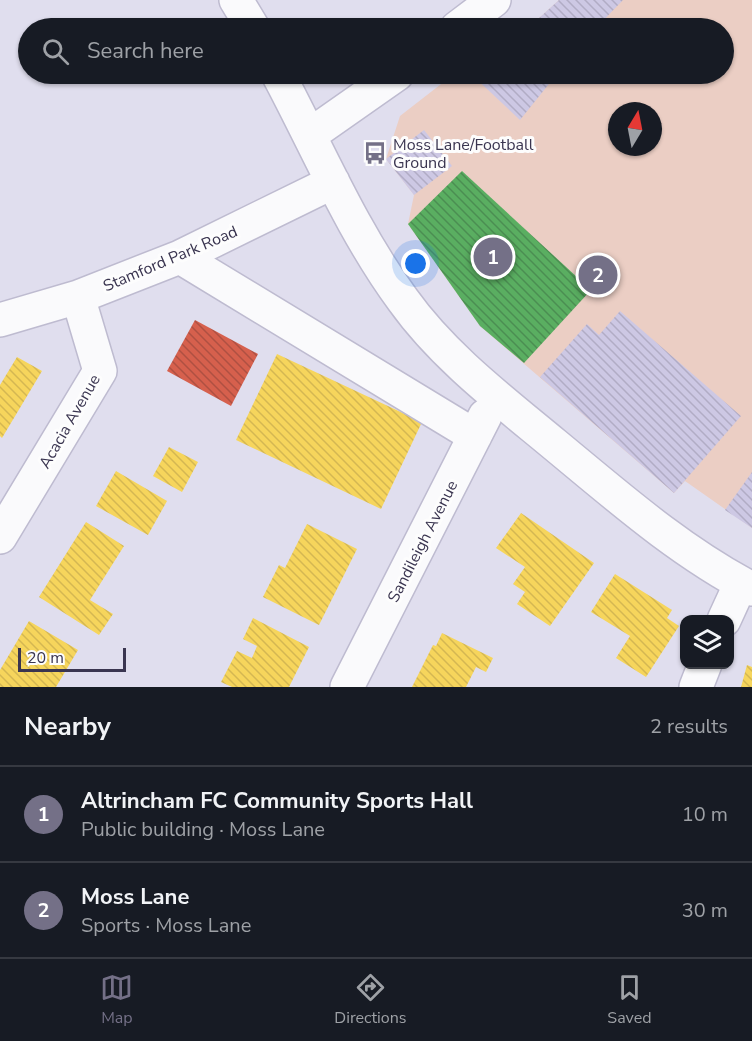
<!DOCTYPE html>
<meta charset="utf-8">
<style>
:root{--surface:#171b24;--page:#20242c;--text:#f1f3f6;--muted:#9ea1a6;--line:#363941;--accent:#747087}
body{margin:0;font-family:"Nunito Sans",sans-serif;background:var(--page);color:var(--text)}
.controls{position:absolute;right:18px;bottom:18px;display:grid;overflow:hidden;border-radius:12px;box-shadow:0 2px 4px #0004}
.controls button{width:54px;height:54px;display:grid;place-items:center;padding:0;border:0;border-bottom:2px solid var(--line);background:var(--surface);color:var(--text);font:30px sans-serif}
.compass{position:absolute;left:608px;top:102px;width:54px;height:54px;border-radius:50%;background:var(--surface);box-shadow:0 2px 4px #0004;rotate:10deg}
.scale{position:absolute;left:18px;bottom:15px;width:108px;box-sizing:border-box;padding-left:6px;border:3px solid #3a3550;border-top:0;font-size:16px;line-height:21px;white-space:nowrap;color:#3a3550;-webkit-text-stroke:4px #fdfdfd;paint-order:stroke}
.you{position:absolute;left:416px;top:264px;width:21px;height:21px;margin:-15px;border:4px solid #fff;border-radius:50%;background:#1a73e8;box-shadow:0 0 0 9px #1a73e833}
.badge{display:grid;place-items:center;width:39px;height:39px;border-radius:50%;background:var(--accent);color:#fff;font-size:20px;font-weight:700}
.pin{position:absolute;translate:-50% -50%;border:3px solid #fff;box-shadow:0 2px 6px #0006}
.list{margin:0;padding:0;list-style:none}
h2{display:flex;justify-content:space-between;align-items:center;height:78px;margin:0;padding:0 24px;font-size:26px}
h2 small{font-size:20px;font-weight:400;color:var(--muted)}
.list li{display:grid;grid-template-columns:39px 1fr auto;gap:18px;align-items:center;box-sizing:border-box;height:96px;padding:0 24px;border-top:2px solid var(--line)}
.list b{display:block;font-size:22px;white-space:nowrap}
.list p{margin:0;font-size:20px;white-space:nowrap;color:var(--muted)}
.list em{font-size:20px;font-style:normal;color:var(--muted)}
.icon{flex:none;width:33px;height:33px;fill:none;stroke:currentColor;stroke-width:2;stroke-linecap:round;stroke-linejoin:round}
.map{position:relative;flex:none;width:752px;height:687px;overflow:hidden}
.search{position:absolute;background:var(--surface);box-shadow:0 2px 4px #0004;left:18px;right:18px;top:18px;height:66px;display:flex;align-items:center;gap:15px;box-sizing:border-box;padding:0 21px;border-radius:33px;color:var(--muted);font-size:22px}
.sheet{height:270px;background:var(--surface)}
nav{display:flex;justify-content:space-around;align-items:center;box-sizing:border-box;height:84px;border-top:2px solid var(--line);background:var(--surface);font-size:16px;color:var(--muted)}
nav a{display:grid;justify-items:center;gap:3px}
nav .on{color:var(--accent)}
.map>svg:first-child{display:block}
.garden{fill:#ebcec4;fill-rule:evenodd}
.homes{fill:url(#homes-back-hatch)}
.shops{fill:url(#shops-back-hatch)}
.public{fill:url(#public-back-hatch)}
.building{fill:url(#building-back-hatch)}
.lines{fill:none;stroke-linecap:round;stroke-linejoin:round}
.minor-casing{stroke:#bebbd0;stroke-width:36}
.minor{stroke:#fafafc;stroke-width:33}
.labels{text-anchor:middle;stroke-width:6;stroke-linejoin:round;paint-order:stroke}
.poi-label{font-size:16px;fill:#3a3550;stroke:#fdfdfd;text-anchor:start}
.street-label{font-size:16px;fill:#3a3550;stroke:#fdfdfd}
</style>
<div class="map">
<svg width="752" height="687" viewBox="0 0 752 687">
<defs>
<pattern id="homes-back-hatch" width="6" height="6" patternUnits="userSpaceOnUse" patternTransform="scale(1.5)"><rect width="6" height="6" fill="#f6d55c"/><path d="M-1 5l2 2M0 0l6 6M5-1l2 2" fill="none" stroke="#d4b752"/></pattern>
<pattern id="shops-back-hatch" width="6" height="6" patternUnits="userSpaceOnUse" patternTransform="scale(1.5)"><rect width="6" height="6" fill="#d6604d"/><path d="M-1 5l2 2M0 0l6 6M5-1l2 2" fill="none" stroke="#af5042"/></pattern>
<pattern id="public-back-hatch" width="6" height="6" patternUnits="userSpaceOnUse" patternTransform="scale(1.5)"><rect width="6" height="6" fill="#5aae61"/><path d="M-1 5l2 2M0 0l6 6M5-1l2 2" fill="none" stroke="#4b8e52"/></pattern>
<pattern id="building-back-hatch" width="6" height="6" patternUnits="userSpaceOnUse" patternTransform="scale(1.5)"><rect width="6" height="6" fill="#cdc8e4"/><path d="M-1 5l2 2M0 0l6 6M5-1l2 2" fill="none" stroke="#b1acc5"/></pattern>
</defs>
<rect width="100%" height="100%" fill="#e0deee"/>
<path class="garden" d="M559,0H752V528L685,481L674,493L480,326L408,224L414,195L386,159L400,116L454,74H724V28H528ZM617,111H653V147H617Z"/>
<path class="homes" d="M277,354L422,422L381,509L236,440Z
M17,357L42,371L2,438L0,436V385Z
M169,447L198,462L182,492L153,476Z
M116,471L167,501L148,535L96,506Z
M521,513L594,563L550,626L517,604L525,592L513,584L525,567L496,548Z
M86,522L124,546L90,600L113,614L99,635L39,597Z
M307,524L357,549L319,625L263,597L279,565L285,568Z
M615,574L672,610L667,618L679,626L646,677L616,658L630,636L591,612Z
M253,618L309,647L289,687H232L221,682L237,651L252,658L257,646L243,639Z
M29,621L78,650L56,687H0V670Z
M442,633L493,658L486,672L476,667L466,687H412L433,645L436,646Z
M747,665L752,667V687H741Z"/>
<path class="shops" d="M195,320L258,354L231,406L167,371Z"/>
<path class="public" d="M462,171L591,290L524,363L480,326L408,224Z"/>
<path class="building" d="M559,0H623L596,28H528Z
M471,74H557L520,120Z
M424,130L452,166L414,195L386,159Z
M620,311L741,416L674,493L540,377L587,324L599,335Z
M752,472V528L725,510Z"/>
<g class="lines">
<g class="minor-casing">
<path id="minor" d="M236,0L253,28
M457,28L494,0
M278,74C318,149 352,231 403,300C443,356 501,400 554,444C617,496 679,551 752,589
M310,135L397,74
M180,257L475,436
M0,320L78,297L180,257L333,182
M0,537L100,371L78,297
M724,620L741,583
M347,687L485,416
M696,687L705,664"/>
</g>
<use href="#minor" class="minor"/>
</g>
<defs>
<g id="bus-bare" transform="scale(1.8)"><path d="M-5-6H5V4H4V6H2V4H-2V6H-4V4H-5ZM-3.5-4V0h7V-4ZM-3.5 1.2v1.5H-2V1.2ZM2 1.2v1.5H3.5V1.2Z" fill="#747087" stroke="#fdfdfd" stroke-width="2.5" paint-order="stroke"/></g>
</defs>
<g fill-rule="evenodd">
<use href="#bus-bare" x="375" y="153"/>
</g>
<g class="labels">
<g class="poi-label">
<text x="393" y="150">Moss Lane/Football<tspan x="393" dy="18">Ground</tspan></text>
</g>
<g class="street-label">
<text transform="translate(170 258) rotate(-23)" y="6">Stamford Park Road</text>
<text transform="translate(69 421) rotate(-60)" y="6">Acacia Avenue</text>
<text transform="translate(422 541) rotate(-63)" y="6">Sandileigh Avenue</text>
</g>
</g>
</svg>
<div class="controls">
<button><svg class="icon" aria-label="layers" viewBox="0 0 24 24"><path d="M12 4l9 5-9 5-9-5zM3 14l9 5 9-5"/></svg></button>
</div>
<svg class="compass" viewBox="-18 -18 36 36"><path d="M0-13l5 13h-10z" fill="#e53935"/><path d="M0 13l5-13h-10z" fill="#9ea1a6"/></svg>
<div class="scale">20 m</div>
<div class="you"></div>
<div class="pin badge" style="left:493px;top:257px">1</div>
<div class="pin badge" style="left:598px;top:275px">2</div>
<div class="search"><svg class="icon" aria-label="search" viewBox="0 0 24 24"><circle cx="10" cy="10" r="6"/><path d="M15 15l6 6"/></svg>Search here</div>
</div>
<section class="sheet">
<h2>Nearby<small>2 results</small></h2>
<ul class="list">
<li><span class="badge">1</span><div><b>Altrincham FC Community Sports Hall</b><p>Public building · Moss Lane</p></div><em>10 m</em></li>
<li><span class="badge">2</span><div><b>Moss Lane</b><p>Sports · Moss Lane</p></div><em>30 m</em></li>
</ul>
</section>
<nav>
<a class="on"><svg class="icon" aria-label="map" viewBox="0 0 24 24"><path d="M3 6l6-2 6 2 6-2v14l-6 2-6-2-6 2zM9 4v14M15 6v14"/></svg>Map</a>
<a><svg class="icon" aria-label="directions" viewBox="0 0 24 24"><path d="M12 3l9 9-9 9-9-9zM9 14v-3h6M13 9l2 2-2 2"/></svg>Directions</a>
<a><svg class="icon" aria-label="saved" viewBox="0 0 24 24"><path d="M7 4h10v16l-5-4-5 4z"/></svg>Saved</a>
</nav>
